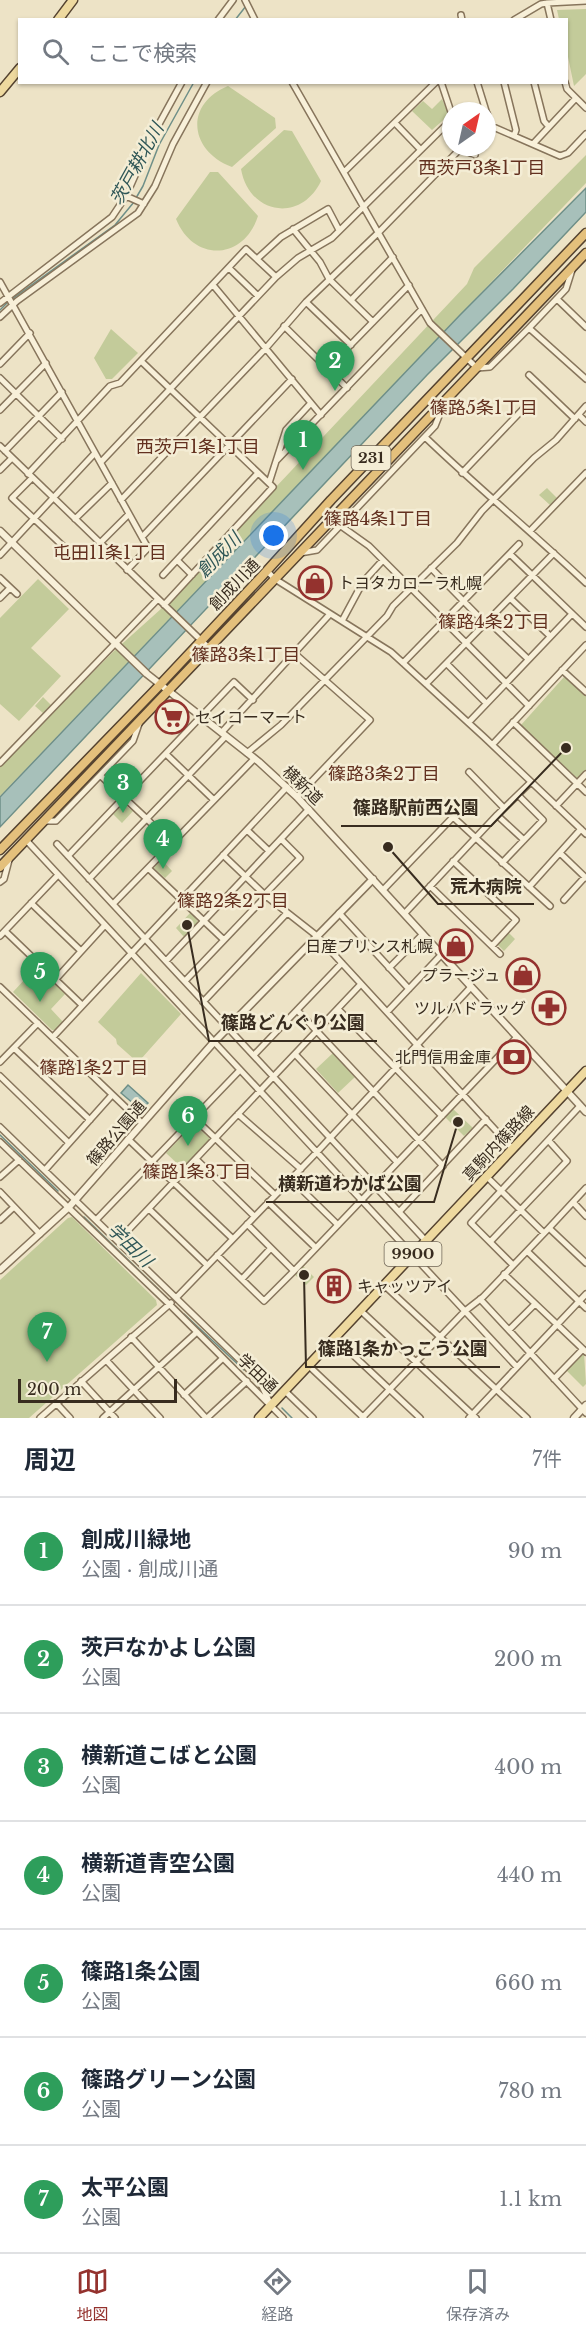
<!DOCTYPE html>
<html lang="ja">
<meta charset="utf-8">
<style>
:root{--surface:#fff;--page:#f6f6f7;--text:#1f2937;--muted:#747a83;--line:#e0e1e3;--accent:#94322e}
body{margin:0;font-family:"Libre Baskerville","Noto Sans JP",serif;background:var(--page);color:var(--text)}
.compass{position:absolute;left:442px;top:102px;width:54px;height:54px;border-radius:50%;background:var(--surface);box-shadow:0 2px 4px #0004;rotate:34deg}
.scale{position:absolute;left:18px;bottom:15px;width:159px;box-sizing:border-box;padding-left:6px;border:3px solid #382c1f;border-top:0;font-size:16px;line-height:21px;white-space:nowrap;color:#382c1f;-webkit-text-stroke:4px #f4edd5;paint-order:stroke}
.you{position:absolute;left:274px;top:536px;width:21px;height:21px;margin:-15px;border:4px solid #fff;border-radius:50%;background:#1a73e8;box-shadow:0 0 0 9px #1a73e833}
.badge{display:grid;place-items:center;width:39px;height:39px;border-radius:50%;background:var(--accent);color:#fff;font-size:20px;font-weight:700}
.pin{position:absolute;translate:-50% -50px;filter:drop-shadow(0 2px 3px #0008)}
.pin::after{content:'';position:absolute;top:32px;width:21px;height:18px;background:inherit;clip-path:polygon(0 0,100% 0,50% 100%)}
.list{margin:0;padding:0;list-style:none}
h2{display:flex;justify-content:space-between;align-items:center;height:78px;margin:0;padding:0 24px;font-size:26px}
h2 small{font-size:20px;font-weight:400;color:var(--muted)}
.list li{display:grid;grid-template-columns:39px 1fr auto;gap:18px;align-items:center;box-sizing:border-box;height:108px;padding:0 24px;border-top:2px solid var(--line)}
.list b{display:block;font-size:22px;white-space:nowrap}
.list p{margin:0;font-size:20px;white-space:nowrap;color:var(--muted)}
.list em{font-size:20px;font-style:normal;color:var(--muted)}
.icon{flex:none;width:33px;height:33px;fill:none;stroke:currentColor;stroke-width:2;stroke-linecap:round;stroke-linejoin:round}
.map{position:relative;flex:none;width:586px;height:1418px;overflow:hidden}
.search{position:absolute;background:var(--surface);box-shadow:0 2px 4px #0004;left:18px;right:18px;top:18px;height:66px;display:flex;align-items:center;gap:15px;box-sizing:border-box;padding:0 21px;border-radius:0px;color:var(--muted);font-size:22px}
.sheet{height:834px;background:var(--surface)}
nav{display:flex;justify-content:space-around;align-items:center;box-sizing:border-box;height:84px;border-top:2px solid var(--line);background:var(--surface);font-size:16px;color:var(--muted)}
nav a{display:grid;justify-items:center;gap:3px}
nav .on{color:var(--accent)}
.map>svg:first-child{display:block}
.green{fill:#c3cb9a}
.water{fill:#a7c0ba;stroke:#6e8f88;stroke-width:1.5}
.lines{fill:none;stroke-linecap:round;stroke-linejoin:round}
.stream{stroke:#6e8f88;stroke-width:1.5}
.minor-casing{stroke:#87755c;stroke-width:8}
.tertiary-casing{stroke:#87755c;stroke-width:9}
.primary-casing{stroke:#554330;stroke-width:11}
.trunk-casing{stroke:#554330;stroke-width:11}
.minor{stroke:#f8f0d9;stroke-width:5}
.tertiary{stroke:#f8f0d9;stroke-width:6}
.primary{stroke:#eed99f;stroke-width:8}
.trunk{stroke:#e4c07c;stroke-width:8}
.labels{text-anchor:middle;stroke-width:5;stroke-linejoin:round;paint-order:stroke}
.shield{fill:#f4edd5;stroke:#706656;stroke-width:1.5}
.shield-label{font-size:15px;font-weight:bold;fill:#382c1f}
.poi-label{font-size:16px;fill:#382c1f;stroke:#f4edd5;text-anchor:end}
.street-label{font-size:16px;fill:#382c1f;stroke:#f4edd5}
.water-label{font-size:18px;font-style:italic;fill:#2f5757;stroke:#f4edd5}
.neighbourhood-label{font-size:18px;fill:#633120;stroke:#f4edd5}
.leader{fill:none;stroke:#382c1f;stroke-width:2}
.callout-dot{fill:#382c1f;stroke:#f4edd5;stroke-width:2}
.callout-label{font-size:18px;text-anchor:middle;font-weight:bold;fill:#382c1f;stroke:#f4edd5;stroke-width:5;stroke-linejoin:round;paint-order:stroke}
</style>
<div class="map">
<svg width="586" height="1418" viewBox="0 0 586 1418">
<rect width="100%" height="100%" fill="#ede3c6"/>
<path class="green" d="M586,9V74L574,86L567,52L566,20L559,19L557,10Z
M228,86L275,118L276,128L232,167C189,151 184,104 228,86Z
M442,99L449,115L432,130L412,111L423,101L432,109Z
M284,130L292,131L321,181C301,223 249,215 241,169Z
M586,155V183L0,796V766L113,652L162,608L467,284L474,268Z
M210,172H218L258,216C244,260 194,263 176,219Z
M111,329L138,353L112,379H106L94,358Z
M547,488L557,498L550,505L539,495Z
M38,579L69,609L31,648L61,676L19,721L0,704V618Z
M564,677L586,695V771L577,778L521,725Z
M43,697L51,705L44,714L35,706Z
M123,804L133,811L122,823L113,814Z
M161,859L172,871L165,878L154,868Z
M191,912L198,922L184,937L176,928Z
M508,932L515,939L504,951L497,944Z
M37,966L65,994L51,1009L63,1022L55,1030H52L13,992Z
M141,973L181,1014L141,1059L135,1060L117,1044L116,1039L98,1022Z
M333,1053L355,1077L338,1093L316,1069Z
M452,1108L473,1128L464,1136L444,1116Z
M194,1124L210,1139L182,1168L166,1153Z
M72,1217L156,1300L157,1305L29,1418H0V1280L68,1218Z
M302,1265L314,1277L306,1285L294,1274Z
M584,1353L586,1384L583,1387L566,1370Z"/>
<path class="water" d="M586,188V212L513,289L427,375L0,827V797L460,315Z
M128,1085L148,1103L141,1110L121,1093Z"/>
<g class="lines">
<path class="stream" d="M235,20L246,6
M136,198L143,186L159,145L194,82
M12,299L115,225L134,202
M0,310L8,302
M0,1135L58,1191
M84,1217L158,1289
M184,1314L244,1370
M282,1408L292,1418"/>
<g class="minor-casing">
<path id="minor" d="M245,0L255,20
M461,15L462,20
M218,20L233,0
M514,20L541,4L547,3
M551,20L547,3L586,1
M292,82L430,323L477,368L490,367L529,328L566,289L572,270
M441,82L451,112
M477,82L486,111
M504,82L516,130L514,136
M534,82L544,121L549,127
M565,82L567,89L586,108
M487,113L491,126L560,156L568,153L586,134
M395,123L420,149
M533,144L576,98
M462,149L475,155
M344,172L436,82
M126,196L144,204
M293,229L320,262L329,279L373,322
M257,259L281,237L328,209L339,230
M229,268L258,296
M276,277L298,258L332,238L451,120
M0,282L148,548L127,570
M213,285L321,415
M557,299L586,327
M351,300L393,257
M306,302L351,345
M0,303L112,217L126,196L153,135L182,82
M0,317L17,301L138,213L155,186L173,144L207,82
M284,326L347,388
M529,328L586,379
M141,361L273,487L164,605
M0,364L30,333
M328,368L409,285
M529,375L575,419
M0,378L62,439
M0,410L46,363
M579,415L586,422
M425,437C477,487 533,533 586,583
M0,446L209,648
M5,451L62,392
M277,460L422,309
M0,470L12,458
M462,473L525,407
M28,474L110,386L120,383L246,249L276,277L101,462
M32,478L12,498L63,546
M269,483L286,430L311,403
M121,500L266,348L306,302L379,232L462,147
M75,519L112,483
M341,526L369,546L383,560
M530,531L586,473
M142,537L292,379
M100,543L129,514
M300,553L317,550L435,426L443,406
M510,554L586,627
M0,555L95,453
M177,560L192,575
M431,568L486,624
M267,571L275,579L391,652L484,737L586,834
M163,575L258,473
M0,578L17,594
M0,598L10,588
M511,599L550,636
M342,621L363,582L383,560L529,706
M489,622L528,659
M294,653L370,720L297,797
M403,663L519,544
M447,664L486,703
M562,670L586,692
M426,684L554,553
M469,722L572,614
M513,722L586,792
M222,732L330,614
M493,744L586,645
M247,753L281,725L387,616L393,606L457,543L482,511L534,458L556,440L586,406
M166,754L214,800
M0,763L158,599
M469,772L504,808
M101,776L147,819L171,844
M556,806L586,774
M497,815L524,840
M44,821H56L133,741L139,724
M247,830L269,851
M26,840L517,1367
M57,844L426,1241
M560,853L586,878
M223,855L266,896L317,936L512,1148
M68,856L234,682L253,700
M453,861L516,920L492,946
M502,863L543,820L518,795
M148,868L224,940
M89,879L226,736
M0,882L4,879L9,860
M430,886L500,954
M529,887L581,829
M383,890L453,817L550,906
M265,894L300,858L281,839
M564,900L585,877
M31,903L81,951
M113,904L254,759
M339,913L409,989
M405,913L497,815L531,782
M5,931L82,1005
M0,936L58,875
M166,961L309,809
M389,968L423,934
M55,980L105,925
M185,981L266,896
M0,987L142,1123
M203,1002L287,913
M338,1009L442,1116
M297,1010L443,1166
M387,1012L442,954
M53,1037L287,787
M14,1048L90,1120
M295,1054L397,1162
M254,1055L342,963
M0,1062L38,1023
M0,1076L69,1143
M238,1114L301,1169
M194,1118L275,1195
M0,1127L244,1364L260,1382L269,1401
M128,1139L233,1239
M0,1142L169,1304L283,1418
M196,1159L254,1216
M45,1170L112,1095
M0,1177L19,1160
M487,1177L544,1233
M291,1179L338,1225
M0,1192L40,1234
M268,1202L316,1248
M573,1202L586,1216
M149,1209L207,1265
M399,1212L486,1119
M97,1219L240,1070
M0,1220L14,1207
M247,1224L294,1271L517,1037
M549,1228L586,1188
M118,1241L361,984
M490,1242L567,1161L549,1141
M527,1251L586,1308
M217,1255L264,1301L294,1271
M513,1265L471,1223L580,1106
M504,1274L586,1352
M242,1279L271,1248
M384,1285L527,1418
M176,1298L317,1152L471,987
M480,1299L586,1413
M360,1310L476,1418
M509,1330L535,1304
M131,1337L206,1418
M335,1338L420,1418
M106,1360L160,1418
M309,1366L364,1418
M554,1379L583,1349
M81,1381L115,1418
M285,1391L313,1418
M184,1395L223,1358
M56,1403L70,1418
M40,1418L171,1303
M103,1418L197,1332
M207,1418L247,1381
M362,1418L465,1311L483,1297L549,1228L586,1263
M469,1418L586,1294"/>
</g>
<g class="tertiary-casing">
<path id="tertiary" d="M0,531L147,674L259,762L297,797L586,1112
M0,1270L69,1207L214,1042L373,879
M574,1418L586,1405"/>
</g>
<g class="primary-casing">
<path id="primary" d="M58,20L73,0
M0,92L20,68
M259,1418L586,1071"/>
</g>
<g class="trunk-casing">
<path id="trunk" d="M0,850L155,690L263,575L331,500L586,233
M0,867L586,253"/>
</g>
<use href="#minor" class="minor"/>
<use href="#tertiary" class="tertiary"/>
<use href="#primary" class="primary"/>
<use href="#trunk" class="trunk"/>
</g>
<defs>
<g id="shop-ring" transform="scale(1.725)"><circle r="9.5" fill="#f4edd5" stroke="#94322e" stroke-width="1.5"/><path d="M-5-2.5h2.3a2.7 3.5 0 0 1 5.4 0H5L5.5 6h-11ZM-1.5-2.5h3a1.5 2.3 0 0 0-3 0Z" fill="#94322e"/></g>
<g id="supermarket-ring" transform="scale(1.725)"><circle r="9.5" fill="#f4edd5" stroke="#94322e" stroke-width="1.5"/><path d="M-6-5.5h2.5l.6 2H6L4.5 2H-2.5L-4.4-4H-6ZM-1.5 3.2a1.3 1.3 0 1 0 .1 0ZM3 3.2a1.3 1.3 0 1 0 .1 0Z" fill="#94322e"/></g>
<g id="pharmacy-ring" transform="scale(1.725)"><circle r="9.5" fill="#f4edd5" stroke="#94322e" stroke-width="1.5"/><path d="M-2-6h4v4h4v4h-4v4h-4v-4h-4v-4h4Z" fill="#94322e"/></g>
<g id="bank-ring" transform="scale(1.725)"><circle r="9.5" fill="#f4edd5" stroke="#94322e" stroke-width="1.5"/><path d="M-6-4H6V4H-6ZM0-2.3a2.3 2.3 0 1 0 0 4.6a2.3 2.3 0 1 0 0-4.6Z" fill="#94322e"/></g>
<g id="building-ring" transform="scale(1.725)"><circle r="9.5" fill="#f4edd5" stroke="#94322e" stroke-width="1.5"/><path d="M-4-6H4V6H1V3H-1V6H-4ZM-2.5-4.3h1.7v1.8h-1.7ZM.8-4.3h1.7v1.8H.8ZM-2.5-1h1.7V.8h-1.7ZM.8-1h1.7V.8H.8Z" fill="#94322e"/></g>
</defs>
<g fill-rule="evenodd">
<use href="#shop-ring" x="315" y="583"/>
<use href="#supermarket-ring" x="172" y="717"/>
<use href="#shop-ring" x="456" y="946"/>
<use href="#shop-ring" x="523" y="975"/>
<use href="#pharmacy-ring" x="549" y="1008"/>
<use href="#bank-ring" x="514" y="1057"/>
<use href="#building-ring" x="334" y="1286"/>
</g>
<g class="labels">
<g class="shield">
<rect x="351.5" y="446" width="39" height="24" rx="4.5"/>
<rect x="384.5" y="1242" width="57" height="24" rx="4.5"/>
</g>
<g class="shield-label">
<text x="371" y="463">231</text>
<text x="413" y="1259">9900</text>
</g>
<g class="poi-label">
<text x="338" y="589" text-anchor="start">トヨタカローラ札幌</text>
<text x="195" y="723" text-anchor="start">セイコーマート</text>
<text x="433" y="952">日産プリンス札幌</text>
<text x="500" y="981">プラージュ</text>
<text x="526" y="1014">ツルハドラッグ</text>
<text x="491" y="1063">北門信用金庫</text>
<text x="357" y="1292" text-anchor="start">キャッツアイ</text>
</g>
<g class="street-label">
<text transform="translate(234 584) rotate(-46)" y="6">創成川通</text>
<text transform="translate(303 785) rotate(44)" y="6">横新道</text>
<text transform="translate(116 1133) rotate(-49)" y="6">篠路公園通</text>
<text transform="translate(498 1143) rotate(-47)" y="6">真駒内篠路線</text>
<text transform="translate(258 1373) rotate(44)" y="6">学田通</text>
</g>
<g class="water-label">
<text transform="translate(137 164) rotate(-61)" y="6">茨戸耕北川</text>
<text transform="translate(219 555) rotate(-46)" y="6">創成川</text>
<text transform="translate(130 1245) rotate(44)" y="6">学田川</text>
</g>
<g class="neighbourhood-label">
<text x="482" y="174">西茨戸3条1丁目</text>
<text x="484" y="414">篠路5条1丁目</text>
<text x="198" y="453">西茨戸1条1丁目</text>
<text x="378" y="525">篠路4条1丁目</text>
<text x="110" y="559">屯田11条1丁目</text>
<text x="494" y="628">篠路4条2丁目</text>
<text x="246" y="661">篠路3条1丁目</text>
<text x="384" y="780">篠路3条2丁目</text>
<text x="233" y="907">篠路2条2丁目</text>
<text x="94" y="1074">篠路1条2丁目</text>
<text x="197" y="1178">篠路1条3丁目</text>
</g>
</g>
<path class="leader" d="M566 748L491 826H341M388 847L438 904H534M187 925L209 1041H377M458 1122L434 1202H266M304 1275L306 1367H500"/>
<g class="callout-dot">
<circle cx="566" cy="748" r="6"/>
<circle cx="388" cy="847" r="6"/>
<circle cx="187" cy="925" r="6"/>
<circle cx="458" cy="1122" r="6"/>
<circle cx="304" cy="1275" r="6"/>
</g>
<g class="callout-label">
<text x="416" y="814">篠路駅前西公園</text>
<text x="486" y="893">荒木病院</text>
<text x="293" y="1029">篠路どんぐり公園</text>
<text x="350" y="1190">横新道わかば公園</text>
<text x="403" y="1355">篠路1条かっこう公園</text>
</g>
</svg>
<svg class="compass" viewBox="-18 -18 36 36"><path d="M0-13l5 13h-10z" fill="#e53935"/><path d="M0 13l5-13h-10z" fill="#747a83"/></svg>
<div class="scale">200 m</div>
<div class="you"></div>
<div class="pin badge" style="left:303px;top:470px;background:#2e9e5b">1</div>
<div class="pin badge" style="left:335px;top:391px;background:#2e9e5b">2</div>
<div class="pin badge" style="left:123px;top:813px;background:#2e9e5b">3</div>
<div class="pin badge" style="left:163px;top:869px;background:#2e9e5b">4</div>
<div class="pin badge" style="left:40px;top:1002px;background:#2e9e5b">5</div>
<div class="pin badge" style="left:188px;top:1146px;background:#2e9e5b">6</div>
<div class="pin badge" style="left:47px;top:1362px;background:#2e9e5b">7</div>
<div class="search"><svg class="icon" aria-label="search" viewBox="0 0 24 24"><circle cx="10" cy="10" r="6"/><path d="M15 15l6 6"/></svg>ここで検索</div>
</div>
<section class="sheet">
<h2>周辺<small>7件</small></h2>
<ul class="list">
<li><span class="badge" style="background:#2e9e5b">1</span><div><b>創成川緑地</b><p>公園 · 創成川通</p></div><em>90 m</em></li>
<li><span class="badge" style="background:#2e9e5b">2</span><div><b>茨戸なかよし公園</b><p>公園</p></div><em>200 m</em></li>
<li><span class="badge" style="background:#2e9e5b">3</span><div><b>横新道こばと公園</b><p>公園</p></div><em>400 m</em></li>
<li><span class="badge" style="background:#2e9e5b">4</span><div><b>横新道青空公園</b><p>公園</p></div><em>440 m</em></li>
<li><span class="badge" style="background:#2e9e5b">5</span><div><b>篠路1条公園</b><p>公園</p></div><em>660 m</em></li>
<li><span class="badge" style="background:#2e9e5b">6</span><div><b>篠路グリーン公園</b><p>公園</p></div><em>780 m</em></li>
<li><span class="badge" style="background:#2e9e5b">7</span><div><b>太平公園</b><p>公園</p></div><em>1.1 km</em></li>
</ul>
</section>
<nav>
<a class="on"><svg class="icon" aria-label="map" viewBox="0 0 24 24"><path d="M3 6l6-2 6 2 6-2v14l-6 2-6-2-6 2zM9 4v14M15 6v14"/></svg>地図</a>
<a><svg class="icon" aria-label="directions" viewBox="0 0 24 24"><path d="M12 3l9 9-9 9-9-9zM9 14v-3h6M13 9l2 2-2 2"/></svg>経路</a>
<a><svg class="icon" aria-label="saved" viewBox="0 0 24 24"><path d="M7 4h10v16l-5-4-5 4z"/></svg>保存済み</a>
</nav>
